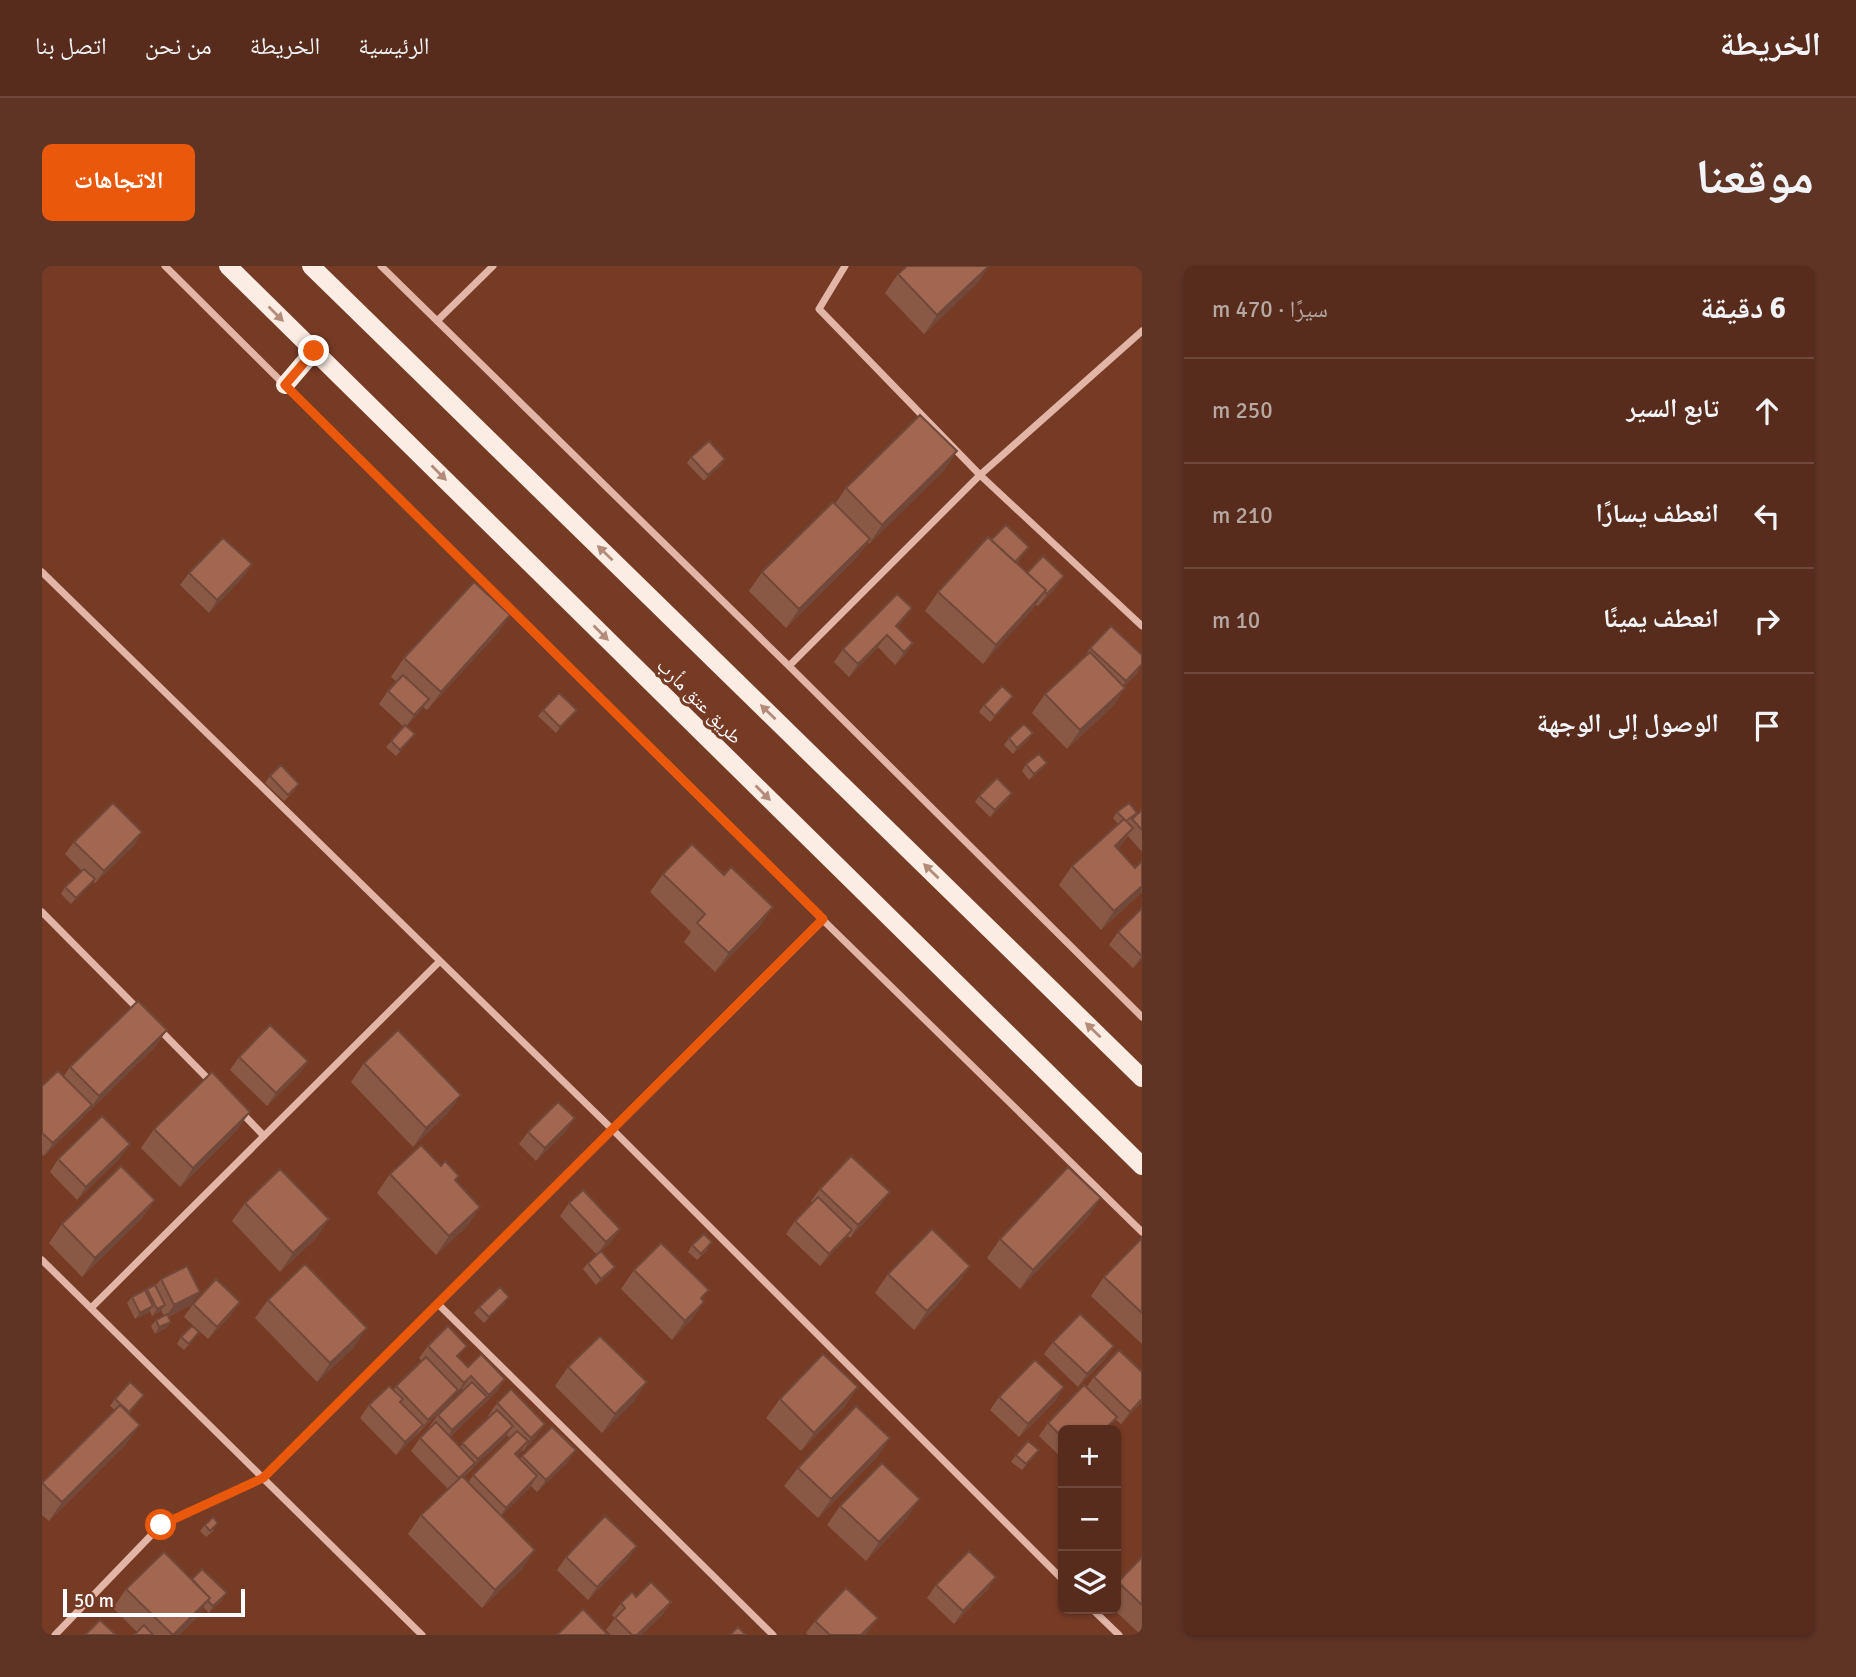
<!DOCTYPE html>
<html lang="ar">
<meta charset="utf-8">
<style>
:root{--surface:#582c1c;--page:#5e3425;--text:#f1f3f6;--muted:#b7a7a3;--line:#6d483b;--accent:#ea580c}
body{margin:0;font-family:Signika,"Noto Naskh Arabic",sans-serif;background:var(--page);color:var(--text);direction:rtl}
.controls{position:absolute;right:21px;bottom:21px;display:grid;overflow:hidden;border-radius:10px;box-shadow:0 2px 5px #0004}
.controls button{width:63px;height:63px;display:grid;place-items:center;padding:0;border:0;border-bottom:2px solid var(--line);background:var(--surface);color:var(--text);font:35px sans-serif}
.scale{position:absolute;left:21px;bottom:18px;width:182px;box-sizing:border-box;padding-left:7px;border:4px solid #fff;border-top:0;font-size:19px;line-height:24px;white-space:nowrap;color:#fff;-webkit-text-stroke:5px #763b25;paint-order:stroke}
.stop{position:absolute;width:21px;height:21px;margin:-16px;border:5px solid #ea580c;border-radius:50%;background:#fff}
.stop.end{background:#ea580c;border-color:#fff;box-shadow:0 2px 7px #0008}
.list{margin:0;padding:0;list-style:none}
h2{display:flex;justify-content:space-between;align-items:center;height:91px;margin:0;padding:0 28px;font-size:30px}
h2 small{font-size:23px;font-weight:400;color:var(--muted)}
.list li{display:grid;grid-template-columns:46px 1fr auto;gap:21px;align-items:center;box-sizing:border-box;height:105px;padding:0 28px;border-top:2px solid var(--line)}
.list b{display:block;font-size:26px;white-space:nowrap}
.list em{font-size:23px;font-style:normal;color:var(--muted)}
.icon{flex:none;width:38px;height:38px;fill:none;stroke:currentColor;stroke-width:2;stroke-linecap:round;stroke-linejoin:round}
.map{position:relative;flex:none;width:1100px;height:1369px;overflow:hidden;direction:ltr;border-radius:10px}
header{display:flex;align-items:center;gap:42px;box-sizing:border-box;height:98px;padding:0 35px;background:var(--surface);border-bottom:2px solid var(--line)}
header strong{font-size:33px}
nav{display:flex;gap:38px;margin-inline-start:auto;font-size:24px}
.intro{display:flex;align-items:center;justify-content:space-between;box-sizing:border-box;height:168px;padding:0 42px}
h1{margin:0;font-size:49px}
.button{padding:18px 32px;border-radius:10px;background:var(--accent);color:#fff;font-size:24px;font-weight:700}
main{display:flex;gap:42px;padding:0 42px}
aside{flex:1;background:var(--surface);border-radius:10px;box-shadow:0 2px 5px #0004}
.map>svg:first-child{display:block}
.lines{fill:none;stroke-linecap:round;stroke-linejoin:round}
.street{stroke:#e2b5a6;stroke-width:7}
.primary{stroke:#fbece4;stroke-width:18}
.wall{fill:#8a5946;fill-rule:evenodd}
.shaded-wall{fill:#714839}
.building{fill:#a16751;stroke:#714839;stroke-width:2}
.oneway{fill:#b28b7b}
.route{stroke:#ea580c;stroke-width:9}
.labels{text-anchor:middle;stroke-width:6;stroke-linejoin:round;paint-order:stroke}
.street-label{font-size:19px;fill:#fff;stroke:#763b25}
</style>
<header>
<strong>الخريطة</strong>
<nav><a>الرئيسية</a><a>الخريطة</a><a>من نحن</a><a>اتصل بنا</a></nav>
</header>
<div class="intro"><h1>موقعنا</h1><a class="button">الاتجاهات</a></div>
<main>
<aside>
<h2>6 دقيقة<small>سيرًا · 470 m</small></h2>
<ul class="list">
<li><svg class="icon" aria-label="ahead" viewBox="0 0 24 24"><path d="M12 20V5M6 11l6-6 6 6"/></svg><div><b>تابع السير</b></div><em>250 m</em></li>
<li><svg class="icon" aria-label="left" viewBox="0 0 24 24"><path d="M17 20v-9H6M10 6l-5 5 5 5"/></svg><div><b>انعطف يسارًا</b></div><em>210 m</em></li>
<li><svg class="icon" aria-label="right" viewBox="0 0 24 24"><path d="M7 20v-9h11M14 6l5 5-5 5"/></svg><div><b>انعطف يمينًا</b></div><em>10 m</em></li>
<li><svg class="icon" aria-label="arrive" viewBox="0 0 24 24"><path d="M6 21V4h12l-3 4 3 4H6"/></svg><div><b>الوصول إلى الوجهة</b></div></li>
</ul>
</aside>
<div class="map">
<svg width="1100" height="1369" viewBox="0 0 1100 1369">
<rect width="100%" height="100%" fill="#763b25"/>
<g class="lines">
<path class="street" d="M123,0L781,654L1100,966
M339,0L747,400L1100,751
M803,0L777,43L938,209L1100,360
M395,55L451,0
M0,306L570,863L1021,1314
M747,400L938,209L1100,65
M0,646L98,745
M117,763L170,817
M198,845L222,870
M0,994L380,1369
M396,1038L731,1369
M49,1042L398,695
M1050,1343L1077,1369
M13,1369L119,1259L221,1212L781,654"/>
<path class="primary" d="M186,0L1100,900
M269,0L1100,812
M243,119L272,85"/>
</g>
<path class="wall" d="M865,0H947L936,16L882,68L843,27L856,8Z
M915,185L902,204L827,278L826,276L815,291L744,362L707,325L720,306L793,238L804,222Z
M649,191L679,199L662,215L645,197Z
M949,274L978,293L975,297L985,307L1013,323L996,340L994,339L941,398L883,345L896,326Z
M210,298L201,311L167,347L138,319L147,307Z
M468,349L455,368L385,444L381,441L365,460L373,468L354,490L344,481L362,461L337,438L346,425L355,416L349,411L362,392Z
M861,355L855,361L871,377L862,390L853,399L836,381L807,411L792,396L801,383Z
M1048,382L1096,406L1082,421L1083,422L1070,441L1025,483L990,447L1003,428L1043,390Z
M966,436L948,456L937,446L942,439Z
M501,444L530,450L514,467L496,450Z
M991,467L986,474L971,488L962,479L967,472Z
M984,498L1000,503L987,514L980,505Z
M228,510L253,524L242,535L223,517Z
M970,527L966,533L948,551L933,536L937,530Z
M1100,544V586L1086,570L1076,583L1100,626L1059,664L1017,619L1030,600L1076,558L1071,552L1075,546L1092,552Z
M100,566L92,579L53,617L51,615L29,638L19,628L23,621L40,605L23,588L32,576Z
M621,608L718,660L673,706L642,676L649,666L608,626Z
M1100,642V693L1091,702L1067,679L1076,666Z
M125,764L112,782L43,848L2,890L0,888V820L21,811L28,801Z
M197,791L266,795L257,808L225,840L188,804Z
M322,797L419,829L405,848L371,881L309,816Z
M112,863L195,864L138,921L99,882Z
M524,865L494,895L477,878L486,866Z
M79,891L35,934L8,906L16,893Z
M348,908L413,915L438,941L425,960L394,989L335,927Z
M778,923L848,926L839,938L808,972L806,970L801,976L778,1000L744,968L753,955L771,937L769,935Z
M1059,932L1046,951L978,1023L945,992L958,973Z
M113,934L100,952L40,1011L7,977L20,958Z
M203,937L287,953L274,972L238,1006L190,955Z
M527,937L569,976L556,988L568,1008L554,1019L541,1003L546,997L555,989L518,950Z
M1100,972V1078L1049,1030L1062,1011Z
M650,979L666,983L655,994L646,986Z
M928,1000L915,1019L872,1064L833,1027L846,1008Z
M592,1004L660,1034L662,1036L649,1054L630,1074L579,1023Z
M119,1013L149,1039L126,1051L129,1056L124,1062L113,1068L109,1060L114,1054L122,1050L119,1044L110,1050L108,1045L106,1047L93,1053L85,1037L90,1031L113,1020Z
M226,1034L312,1081L275,1116L213,1052Z
M463,1037L442,1057L432,1047L437,1041Z
M151,1038L189,1049L166,1073L142,1051Z
M139,1071L153,1072L142,1084L135,1078Z
M1011,1076L1063,1093L1036,1121L1002,1088Z
M386,1080L417,1092L426,1101L463,1113L455,1125L408,1171L418,1181L447,1151L446,1150L455,1137L494,1171L481,1185L480,1184L475,1190L478,1193L480,1190L525,1197L495,1226L489,1220L459,1250L480,1303L440,1342L366,1268L379,1249L406,1223L369,1185L378,1172L387,1162V1161L396,1149L421,1124L420,1123L412,1129L407,1137L354,1189L318,1152L327,1139L351,1124L380,1095L377,1092ZM465,1169L468,1172L431,1209L426,1217L421,1212Z
M526,1101L592,1135L560,1167L513,1120Z
M1052,1111L1100,1136L1079,1158L1073,1153L1065,1164H1021V1193L997,1170L1006,1157L1044,1122Z
M816,1121L803,1140L759,1185L724,1152L738,1133Z
M102,1129L87,1148L84,1178L7,1255L0,1249V1217L73,1144L68,1140L73,1133Z
M957,1131L1014,1134L977,1171L948,1144Z
M848,1172L835,1191L776,1252L742,1220L756,1202Z
M997,1184L980,1204L969,1196L974,1189Z
M798,1240L865,1252L824,1295L785,1259Z
M163,1259L172,1264L164,1271L158,1265Z
M595,1280L586,1293L546,1334L515,1304L524,1291Z
M1100,1291V1366L1098,1368L1071,1343H1074V1319Z
M954,1311L945,1324L912,1358L885,1332L894,1319Z
M150,1313L180,1334L167,1347L161,1341L155,1351L137,1369H92L95,1366L71,1342L84,1323Z
M594,1331L629,1336L620,1349L599,1369H569L564,1364L573,1352L570,1349L579,1337Z
M836,1352L823,1369H766L764,1367L773,1355Z"/>
<path class="shaded-wall" d="M947,0L936,16L882,68L895,49Z
M915,185L902,204L827,278L840,259Z
M683,193L679,199L662,215L666,209Z
M828,273L815,291L744,362L757,343Z
M987,281L978,293L963,310L971,298Z
M210,298L201,311L167,347L175,334Z
M1022,310L1013,323L996,340L1005,328Z
M1004,324L991,343L941,398L954,379Z
M870,342L861,355L845,373L854,360Z
M468,349L455,368L385,444L399,426Z
M845,369L836,381L807,411L816,398Z
M871,377L862,390L853,399L862,386Z
M1100,398L1096,406L1075,428L1084,415Z
M1083,422L1070,441L1025,483L1038,464Z
M387,433L378,446L363,462L372,449Z
M535,444L530,450L514,467L518,461Z
M991,467L986,474L971,488L975,482Z
M1005,497L1000,503L987,514L992,508Z
M970,527L966,533L948,551L953,544Z
M1091,562L1078,581L1059,598L1073,580Z
M100,566L92,579L53,617L62,605Z
M53,613L48,619L29,638L34,632Z
M1100,620V626L1059,664L1072,645Z
M731,641L718,660L673,706L687,687Z
M1100,690V693L1091,702Z
M125,764L112,782L44,849L57,830Z
M266,795L257,808L225,840L234,827Z
M419,829L405,848L371,881L384,862Z
M50,839L41,852L2,890L11,877Z
M208,846L195,864L138,921L151,902Z
M533,852L524,865L494,895L503,882Z
M88,878L79,891L35,934L44,921Z
M848,926L839,938L808,972L816,959Z
M1059,932L1046,951L978,1023L991,1004Z
M113,934L100,952L40,1011L53,992Z
M438,941L425,960L394,989L407,970Z
M287,953L274,972L238,1006L251,987Z
M578,963L569,976L555,989L564,976Z
M810,964L801,976L778,1000L787,988Z
M928,1000L915,1019L872,1064L885,1045Z
M573,1001L568,1008L554,1019L559,1013Z
M158,1026L149,1039L123,1052L132,1039Z
M467,1031L463,1037L442,1057L447,1051Z
M198,1036L189,1049L166,1073L175,1061Z
M662,1036L649,1054L630,1074L643,1055Z
M123,1039L118,1046L110,1050L115,1043Z
M111,1040L106,1047L93,1053L98,1047Z
M129,1056L124,1062L113,1068L117,1061Z
M325,1062L312,1081L275,1116L288,1097Z
M1072,1080L1063,1093L1036,1121L1045,1108Z
M429,1110L420,1123L413,1130L422,1117Z
M463,1113L455,1125L438,1141L447,1129Z
M605,1116L592,1135L560,1167L573,1148Z
M816,1121L803,1140L759,1185L772,1167Z
M1022,1121L1014,1134L977,1171L986,1158Z
M416,1124L407,1137L377,1166L386,1154Z
M445,1131L436,1144L401,1177L410,1164Z
M1100,1133V1136L1079,1158L1088,1146Z
M503,1158L494,1171L481,1185L489,1172Z
M98,1159L84,1178L7,1255L20,1236Z
M381,1159L372,1172L354,1189L363,1176Z
M471,1160L462,1173L427,1206L436,1193Z
M848,1172L835,1191L776,1252L789,1233Z
M486,1175L477,1188L464,1201L473,1188Z
M534,1184L525,1197L495,1226L504,1214Z
M433,1197L424,1209L408,1225L417,1212Z
M495,1210L487,1223L455,1254L464,1242Z
M878,1233L865,1252L824,1295L837,1276Z
M595,1280L586,1293L546,1334L555,1321Z
M493,1284L480,1303L440,1342L453,1324Z
M954,1311L945,1324L912,1358L921,1345Z
M185,1327L180,1334L167,1347L171,1340Z
M168,1332L155,1351L137,1369H131Z
M629,1336L620,1349L599,1369H595Z
M836,1352L823,1369H819Z"/>
<path class="building" d="M865,0H947L895,49L856,8Z
M878,149L915,185L840,259L804,222Z
M667,175L683,193L666,209L649,191Z
M791,236L828,273L757,343L720,306Z
M964,259L987,281L973,296L949,274Z
M946,271L1004,324L954,379L896,326Z
M181,272L210,298L175,334L147,307Z
M1001,290L1022,310L1005,328L1003,326L1004,324L985,307Z
M432,316L468,349L399,426L362,392Z
M855,328L870,342L854,360L871,377L862,386L845,369L816,398L801,383Z
M1069,360L1100,389V398L1084,415L1048,382Z
M1048,386L1083,422L1038,464L1003,428Z
M361,409L387,433L372,449L346,425Z
M960,420L971,430L953,450L942,439Z
M517,427L535,444L518,461L501,444Z
M982,458L991,467L975,482L967,472Z
M363,459L373,468L358,484L349,475Z
M997,488L1005,497L992,508L984,498Z
M239,499L257,518L246,529L228,510Z
M955,512L970,527L953,544L937,530Z
M71,537L100,566L62,605L32,576Z
M1087,537L1095,547L1084,555L1075,546Z
M1100,544V564L1090,553Z
M1082,553L1091,562L1073,580L1093,602L1100,595V620L1072,645L1030,600Z
M650,578L682,609L689,601L731,641L687,687L655,657L663,648L621,608Z
M42,603L53,613L34,632L23,621Z
M1100,642V690L1076,666Z
M96,735L125,764L57,830L28,801Z
M228,759L266,795L234,827L197,791Z
M356,764L419,829L384,862L322,797Z
M16,805L50,839L11,877L0,867V820Z
M170,806L208,846L151,902L112,863Z
M516,836L533,852L503,882L486,866Z
M60,850L88,878L44,921L16,893Z
M379,879L399,900L403,895L417,910L413,914L438,941L407,970L348,908Z
M809,890L848,926L816,959L778,923Z
M79,900L113,934L53,992L20,958Z
M1026,901L1059,932L991,1004L958,973Z
M238,903L287,953L251,987L203,937Z
M541,924L578,963L564,976L527,937Z
M776,931L810,964L787,988L753,955Z
M890,963L928,1000L885,1045L846,1008Z
M662,968L670,976L659,988L650,979Z
M1100,972V1047L1062,1011Z
M619,977L667,1024L659,1032L662,1036L643,1055L592,1004Z
M559,985L573,1001L559,1013L546,997Z
M263,998L325,1062L288,1097L226,1034Z
M145,1000L158,1026L132,1039L119,1013Z
M174,1013L198,1036L175,1061L151,1038Z
M113,1019L123,1039L115,1043L105,1023Z
M458,1021L467,1031L447,1051L437,1041Z
M103,1024L111,1040L98,1047L90,1031Z
M125,1048L129,1056L117,1061L114,1054Z
M1038,1048L1072,1080L1045,1108L1011,1076Z
M150,1060L157,1066L147,1078L139,1071Z
M406,1060L425,1080L415,1090L426,1101L439,1088L463,1113L447,1129L429,1110L422,1117L386,1080Z
M558,1070L605,1116L573,1148L526,1101Z
M1077,1084L1100,1106V1133L1088,1146L1052,1111Z
M781,1088L816,1121L772,1167L738,1133Z
M384,1091L416,1124L386,1154L354,1120Z
M993,1094L1022,1121L986,1158L957,1131Z
M88,1116L102,1129L87,1146L73,1133Z
M430,1116L445,1131L410,1164L396,1149Z
M1042,1119L1075,1151L1062,1164H1021V1172L1006,1157Z
M347,1120L361,1133L358,1136L381,1159L363,1176L327,1139Z
M469,1123L503,1158L489,1172L455,1137Z
M78,1139L98,1159L20,1236L0,1217Z
M814,1140L848,1172L789,1233L756,1202Z
M455,1144L471,1160L436,1193L420,1177Z
M394,1156L433,1197L417,1212L378,1172Z
M510,1161L534,1184L504,1214L480,1190Z
M475,1165L486,1175L473,1188L495,1210L464,1242L431,1209Z
M986,1175L997,1184L984,1198L974,1189Z
M840,1197L878,1233L837,1276L798,1240Z
M420,1210L493,1284L453,1324L379,1249Z
M563,1250L595,1280L555,1321L524,1291Z
M171,1251L176,1257L168,1265L163,1259Z
M927,1285L954,1311L921,1345L894,1319Z
M122,1286L168,1332L131,1369L84,1323Z
M1100,1291V1339L1076,1316Z
M160,1303L185,1327L171,1340L166,1335L168,1332L150,1313Z
M609,1316L629,1336L595,1369H590L573,1352L583,1342L579,1337L590,1326L594,1331Z
M804,1322L836,1352L819,1369H788L773,1355Z
M541,1343L566,1369H515Z
M58,1354L74,1369H43Z
M102,1359L111,1369H92Z
M696,1361L704,1369H688Z"/>
<defs><path id="oneway-solid" d="M-6-.8H1V-3.2L6.5 0L1 3.2V.8H-6Z" transform="scale(1.75)"/></defs>
<g class="oneway">
<use href="#oneway-solid" transform="translate(234 48) rotate(45)"/>
<use href="#oneway-solid" transform="translate(397 207) rotate(45)"/>
<use href="#oneway-solid" transform="translate(563 287) rotate(-136)"/>
<use href="#oneway-solid" transform="translate(559 367) rotate(45)"/>
<use href="#oneway-solid" transform="translate(726 446) rotate(-136)"/>
<use href="#oneway-solid" transform="translate(721 527) rotate(45)"/>
<use href="#oneway-solid" transform="translate(889 605) rotate(-136)"/>
<use href="#oneway-solid" transform="translate(1051 764) rotate(-136)"/>
</g>
<g class="lines">
<path class="route" d="M119,1259L221,1212L781,653L243,119L272,85"/>
</g>
<g class="labels">
<g class="street-label">
<text transform="translate(658 435) rotate(45)" y="7">طريق عتق مأرب</text>
</g>
</g>
</svg>
<div class="controls">
<button>+</button>
<button>−</button>
<button><svg class="icon" aria-label="layers" viewBox="0 0 24 24"><path d="M12 4l9 5-9 5-9-5zM3 14l9 5 9-5"/></svg></button>
</div>
<div class="scale">50 m</div>
<div class="stop" style="left:119px;top:1259px"></div>
<div class="stop end" style="left:272px;top:85px"></div>
</div>
</main>
